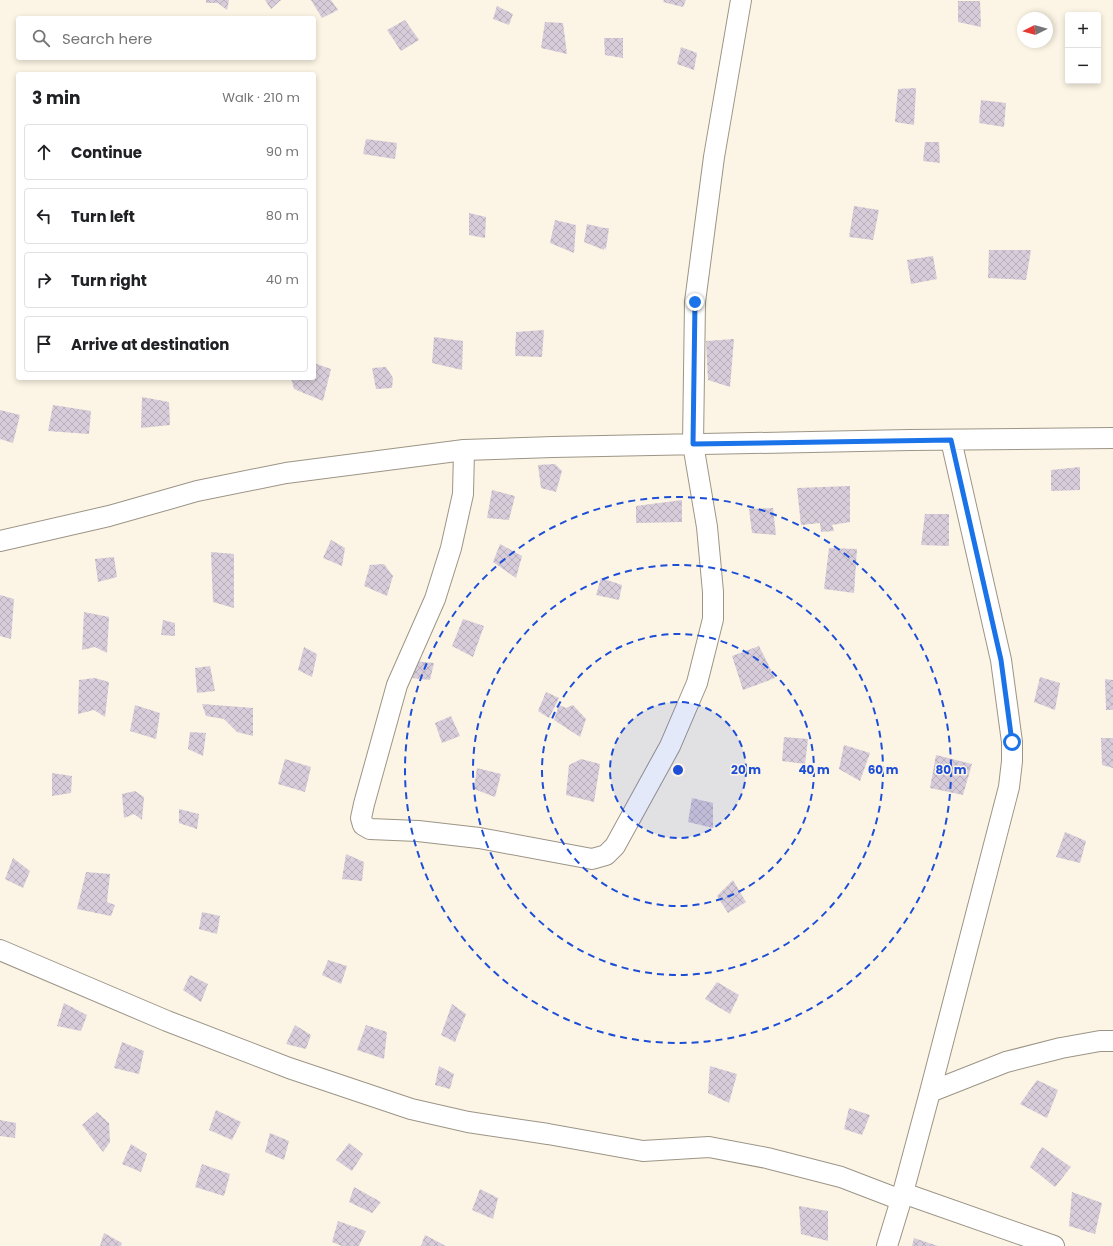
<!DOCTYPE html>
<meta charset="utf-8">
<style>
:root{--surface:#fff;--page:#f6f6f6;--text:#202124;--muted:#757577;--line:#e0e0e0}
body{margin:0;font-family:Poppins,sans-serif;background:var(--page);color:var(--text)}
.controls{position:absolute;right:12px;top:12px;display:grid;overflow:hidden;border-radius:4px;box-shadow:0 2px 6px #0003}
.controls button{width:36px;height:36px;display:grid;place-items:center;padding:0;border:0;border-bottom:1px solid var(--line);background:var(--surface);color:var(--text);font:20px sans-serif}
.compass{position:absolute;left:1017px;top:12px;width:36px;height:36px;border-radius:50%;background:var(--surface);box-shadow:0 2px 6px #0003;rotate:265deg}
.stop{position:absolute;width:12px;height:12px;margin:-9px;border:3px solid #1a73e8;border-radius:50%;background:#fff}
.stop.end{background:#1a73e8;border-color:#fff;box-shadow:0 1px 4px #0008}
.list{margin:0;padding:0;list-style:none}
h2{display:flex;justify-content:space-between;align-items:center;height:52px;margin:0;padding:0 16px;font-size:17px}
h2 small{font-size:13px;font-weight:400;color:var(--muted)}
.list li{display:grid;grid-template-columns:26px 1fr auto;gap:12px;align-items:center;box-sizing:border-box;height:56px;margin:0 8px 8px;padding:0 8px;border:1px solid var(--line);border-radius:4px}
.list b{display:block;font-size:15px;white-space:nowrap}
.list em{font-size:13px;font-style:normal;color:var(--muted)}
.icon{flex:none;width:22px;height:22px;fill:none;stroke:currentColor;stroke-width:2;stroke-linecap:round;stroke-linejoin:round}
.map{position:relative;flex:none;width:1113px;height:1246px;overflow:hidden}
.search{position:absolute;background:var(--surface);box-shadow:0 2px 6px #0003;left:16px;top:16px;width:300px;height:44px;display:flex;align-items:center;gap:10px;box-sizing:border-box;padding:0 14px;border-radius:4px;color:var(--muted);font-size:15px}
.panel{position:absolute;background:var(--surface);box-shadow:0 2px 6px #0003;left:16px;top:72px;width:300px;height:308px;border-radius:4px}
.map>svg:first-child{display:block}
.building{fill:url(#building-cross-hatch)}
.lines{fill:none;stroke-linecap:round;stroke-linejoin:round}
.minor-casing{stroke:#9c9587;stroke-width:22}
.minor{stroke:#fff;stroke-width:20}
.route{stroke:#1a73e8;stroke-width:5}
.ring{fill:none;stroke:#1d4ed8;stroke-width:2;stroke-dasharray:7 5}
.centre{fill:#1d4ed8;stroke:#fcf5e5;stroke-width:2}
.ring-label{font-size:12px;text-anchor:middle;font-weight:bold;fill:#1d4ed8;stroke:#fcf5e5;stroke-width:3;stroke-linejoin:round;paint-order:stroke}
</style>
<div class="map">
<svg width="1113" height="1246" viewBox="0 0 1113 1246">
<defs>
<pattern id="building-cross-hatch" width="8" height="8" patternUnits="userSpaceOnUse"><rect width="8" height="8" fill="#d7ccd9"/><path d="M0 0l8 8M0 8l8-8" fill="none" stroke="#b9afba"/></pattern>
</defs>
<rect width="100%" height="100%" fill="#fcf5e5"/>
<path class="building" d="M206,0H229L227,10L218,3H206Z
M265,0H281L271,9Z
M311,0H331L338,10L322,18Z
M664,0H686L683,7L663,2Z
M958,1H980L981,27L958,22Z
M497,6L513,14L509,25L493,19Z
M405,20L419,40L401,51L387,30Z
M545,22L563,23L567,54L541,48Z
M604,38H623V58L605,55Z
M681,47L697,53L694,70L677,64Z
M916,88L914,125L895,122L898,89Z
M981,100L1006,103L1004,127L979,123Z
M366,139L397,143L395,159L363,154Z
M925,142H939L940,163L923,161Z
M854,206L879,210L873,240L849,237Z
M469,213L486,217L485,238L469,235Z
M555,220L576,225L574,253L550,243Z
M587,224L604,228H609L606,249L604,248V250L584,242Z
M989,250H1031L1026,280L988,278Z
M933,256L937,279L911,284L907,260Z
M544,330L542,357L516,356L515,354L516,332Z
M434,337L463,341L462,370L432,363Z
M734,339L730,387L708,380L706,341Z
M314,363L331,369L323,401L294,389L291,378H314Z
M386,367L393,378L392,388L376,389L372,368Z
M142,397L169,402L170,425L141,428Z
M53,405L91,411L89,434L48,431Z
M0,410L20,415L13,443L0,439Z
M555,464L562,471L556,492L541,488L538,465Z
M1080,467V490L1051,491V470Z
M850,486V522L832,525L834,531L821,532L820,523L801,525L797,488Z
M492,490L515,496L509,520L487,518Z
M682,500V522L636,523V506Z
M773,508L776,535L752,533L749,509Z
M925,514H949V546L921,545Z
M331,540L345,548L342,566L323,558Z
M500,544L522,556L516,578L493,562Z
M829,548L857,549L854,593L824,589Z
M211,552L234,554V608L213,602Z
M114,557L117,577L98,582L95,559Z
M384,564L393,576L387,596L364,586L370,565Z
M601,578L622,585L619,600L596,595Z
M0,595L14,599L11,639L0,636Z
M84,612L109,617L107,653L95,647L82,650Z
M463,619L484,626L473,657L452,646Z
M163,620L175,623V636L161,635Z
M759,646L775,678L743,690L732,656Z
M304,647L317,654L312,677L298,670Z
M414,661L434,663L430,680L412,678Z
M210,666L215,691L197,693L195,668Z
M1040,677L1060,683L1055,710L1034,702Z
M95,678L109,682L105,717L94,710L78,714L79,680Z
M1105,679L1113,680V710H1106Z
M546,692L559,698L549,718L538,711Z
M202,704L253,708V736L237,732L224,719L206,716Z
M135,705L160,713L156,739L130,731Z
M559,705L566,708L573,705L586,719L580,737L554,720Z
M451,716L460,736L442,743L435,723Z
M190,732L206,733L203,756L188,749Z
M784,737L808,739L805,764L782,761Z
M1101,738H1113V768L1102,765Z
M844,745L870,753L860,781L839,769Z
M936,755L972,764L963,795L930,788Z
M285,759L311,767L305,792L278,784Z
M581,759L600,764L594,802L566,795L569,765Z
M477,768L501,774L495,797L474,789Z
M52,773L72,776L71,793L52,796Z
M135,791L144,797L142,820L134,814L124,818L122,794Z
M692,798L713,803V828L688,822Z
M179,809L199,814L197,829L179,823Z
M1065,832L1086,841L1080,863L1056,857Z
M346,854L364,862L362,881L342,879Z
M13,858L30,871L23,888L5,879Z
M86,872L110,874L107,902L115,905L111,916L77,909Z
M733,880L746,902L728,913L717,896Z
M202,912L220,916L217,934L199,929Z
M328,960L347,966L341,984L322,975Z
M190,975L208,984L201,1002L183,990Z
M717,982L739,995L730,1014L705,999Z
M64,1003L87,1015L81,1031L57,1026Z
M452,1004L466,1014L455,1042L441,1035Z
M295,1025L311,1035L306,1049L286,1044Z
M366,1025L387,1032L384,1059L357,1050Z
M122,1042L144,1051L139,1074L114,1068Z
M439,1066L454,1074L450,1089L435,1085Z
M710,1066L737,1074L729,1103L708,1093Z
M1037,1080L1058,1090L1047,1118L1020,1104Z
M849,1108L870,1115L862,1135L844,1129Z
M216,1110L241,1122L232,1140L209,1130Z
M97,1112L109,1123L110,1142L103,1152L82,1125Z
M0,1120L16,1123L15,1138L0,1136Z
M270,1133L289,1141L284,1160L265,1152Z
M349,1143L363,1154L352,1171L336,1160Z
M131,1144L147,1154L141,1172L122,1164Z
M1042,1147L1071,1167L1055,1187L1030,1167Z
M202,1164L230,1174L224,1196L195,1187Z
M354,1187L381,1202L372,1213L349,1202Z
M480,1189L498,1198L493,1219L472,1210Z
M1072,1192L1102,1203L1095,1234L1069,1226Z
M799,1206L828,1211V1241L801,1234Z
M338,1221L366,1231L359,1246H342L332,1242Z
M104,1233L122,1243L121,1246H100Z
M425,1235L446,1246H421Z
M914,1238L938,1246H912Z"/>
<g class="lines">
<g class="minor-casing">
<path id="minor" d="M464,450L463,494L451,548L435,599L397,685L364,804L361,818L363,825L370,829L418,831L479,838L592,859L606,855L615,846L670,746L697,683L713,619V592L707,527L693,444L695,302L714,157L741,0
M0,541L109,516L197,491L286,473L464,450L553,447L910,440L1113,438
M0,950L167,1021L289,1068L411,1109L468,1122L548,1134L643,1151L709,1147L767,1158L841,1177L901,1200
M930,1092L1006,1062L1061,1048L1100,1041H1113
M903,1193L1054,1246
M887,1246L901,1200L930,1092L1009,787L1012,761V742L1001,660L951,440"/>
</g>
<use href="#minor" class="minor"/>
</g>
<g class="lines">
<path class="route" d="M695,302L693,444L951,440L1001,660L1012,742"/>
</g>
<circle cx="678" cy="770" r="68" fill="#1d4ed8" fill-opacity=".12"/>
<g class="ring">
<circle cx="678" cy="770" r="68"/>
<circle cx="678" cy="770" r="136"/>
<circle cx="678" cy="770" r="205"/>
<circle cx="678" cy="770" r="273"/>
</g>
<circle cx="678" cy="770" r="6" class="centre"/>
<g class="ring-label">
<text x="746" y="774">20 m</text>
<text x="814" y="774">40 m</text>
<text x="883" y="774">60 m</text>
<text x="951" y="774">80 m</text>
</g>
</svg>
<div class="controls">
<button>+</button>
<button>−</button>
</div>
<svg class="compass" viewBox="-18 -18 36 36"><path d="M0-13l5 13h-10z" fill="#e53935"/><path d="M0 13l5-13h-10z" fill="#757577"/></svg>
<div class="stop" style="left:1012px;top:742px"></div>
<div class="stop end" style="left:695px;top:302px"></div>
<div class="search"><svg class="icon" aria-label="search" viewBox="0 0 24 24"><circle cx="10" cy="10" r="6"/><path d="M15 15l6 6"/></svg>Search here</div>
<section class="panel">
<h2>3 min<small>Walk · 210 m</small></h2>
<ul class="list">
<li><svg class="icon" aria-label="ahead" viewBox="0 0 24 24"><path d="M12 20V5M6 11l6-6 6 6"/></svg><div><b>Continue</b></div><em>90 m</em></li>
<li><svg class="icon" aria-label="left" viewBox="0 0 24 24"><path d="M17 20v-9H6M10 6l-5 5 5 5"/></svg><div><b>Turn left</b></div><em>80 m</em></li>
<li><svg class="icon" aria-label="right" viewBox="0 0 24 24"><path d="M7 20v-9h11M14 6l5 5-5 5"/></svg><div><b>Turn right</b></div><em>40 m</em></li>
<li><svg class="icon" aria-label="arrive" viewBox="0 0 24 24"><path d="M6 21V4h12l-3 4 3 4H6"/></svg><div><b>Arrive at destination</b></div></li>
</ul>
</section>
</div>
